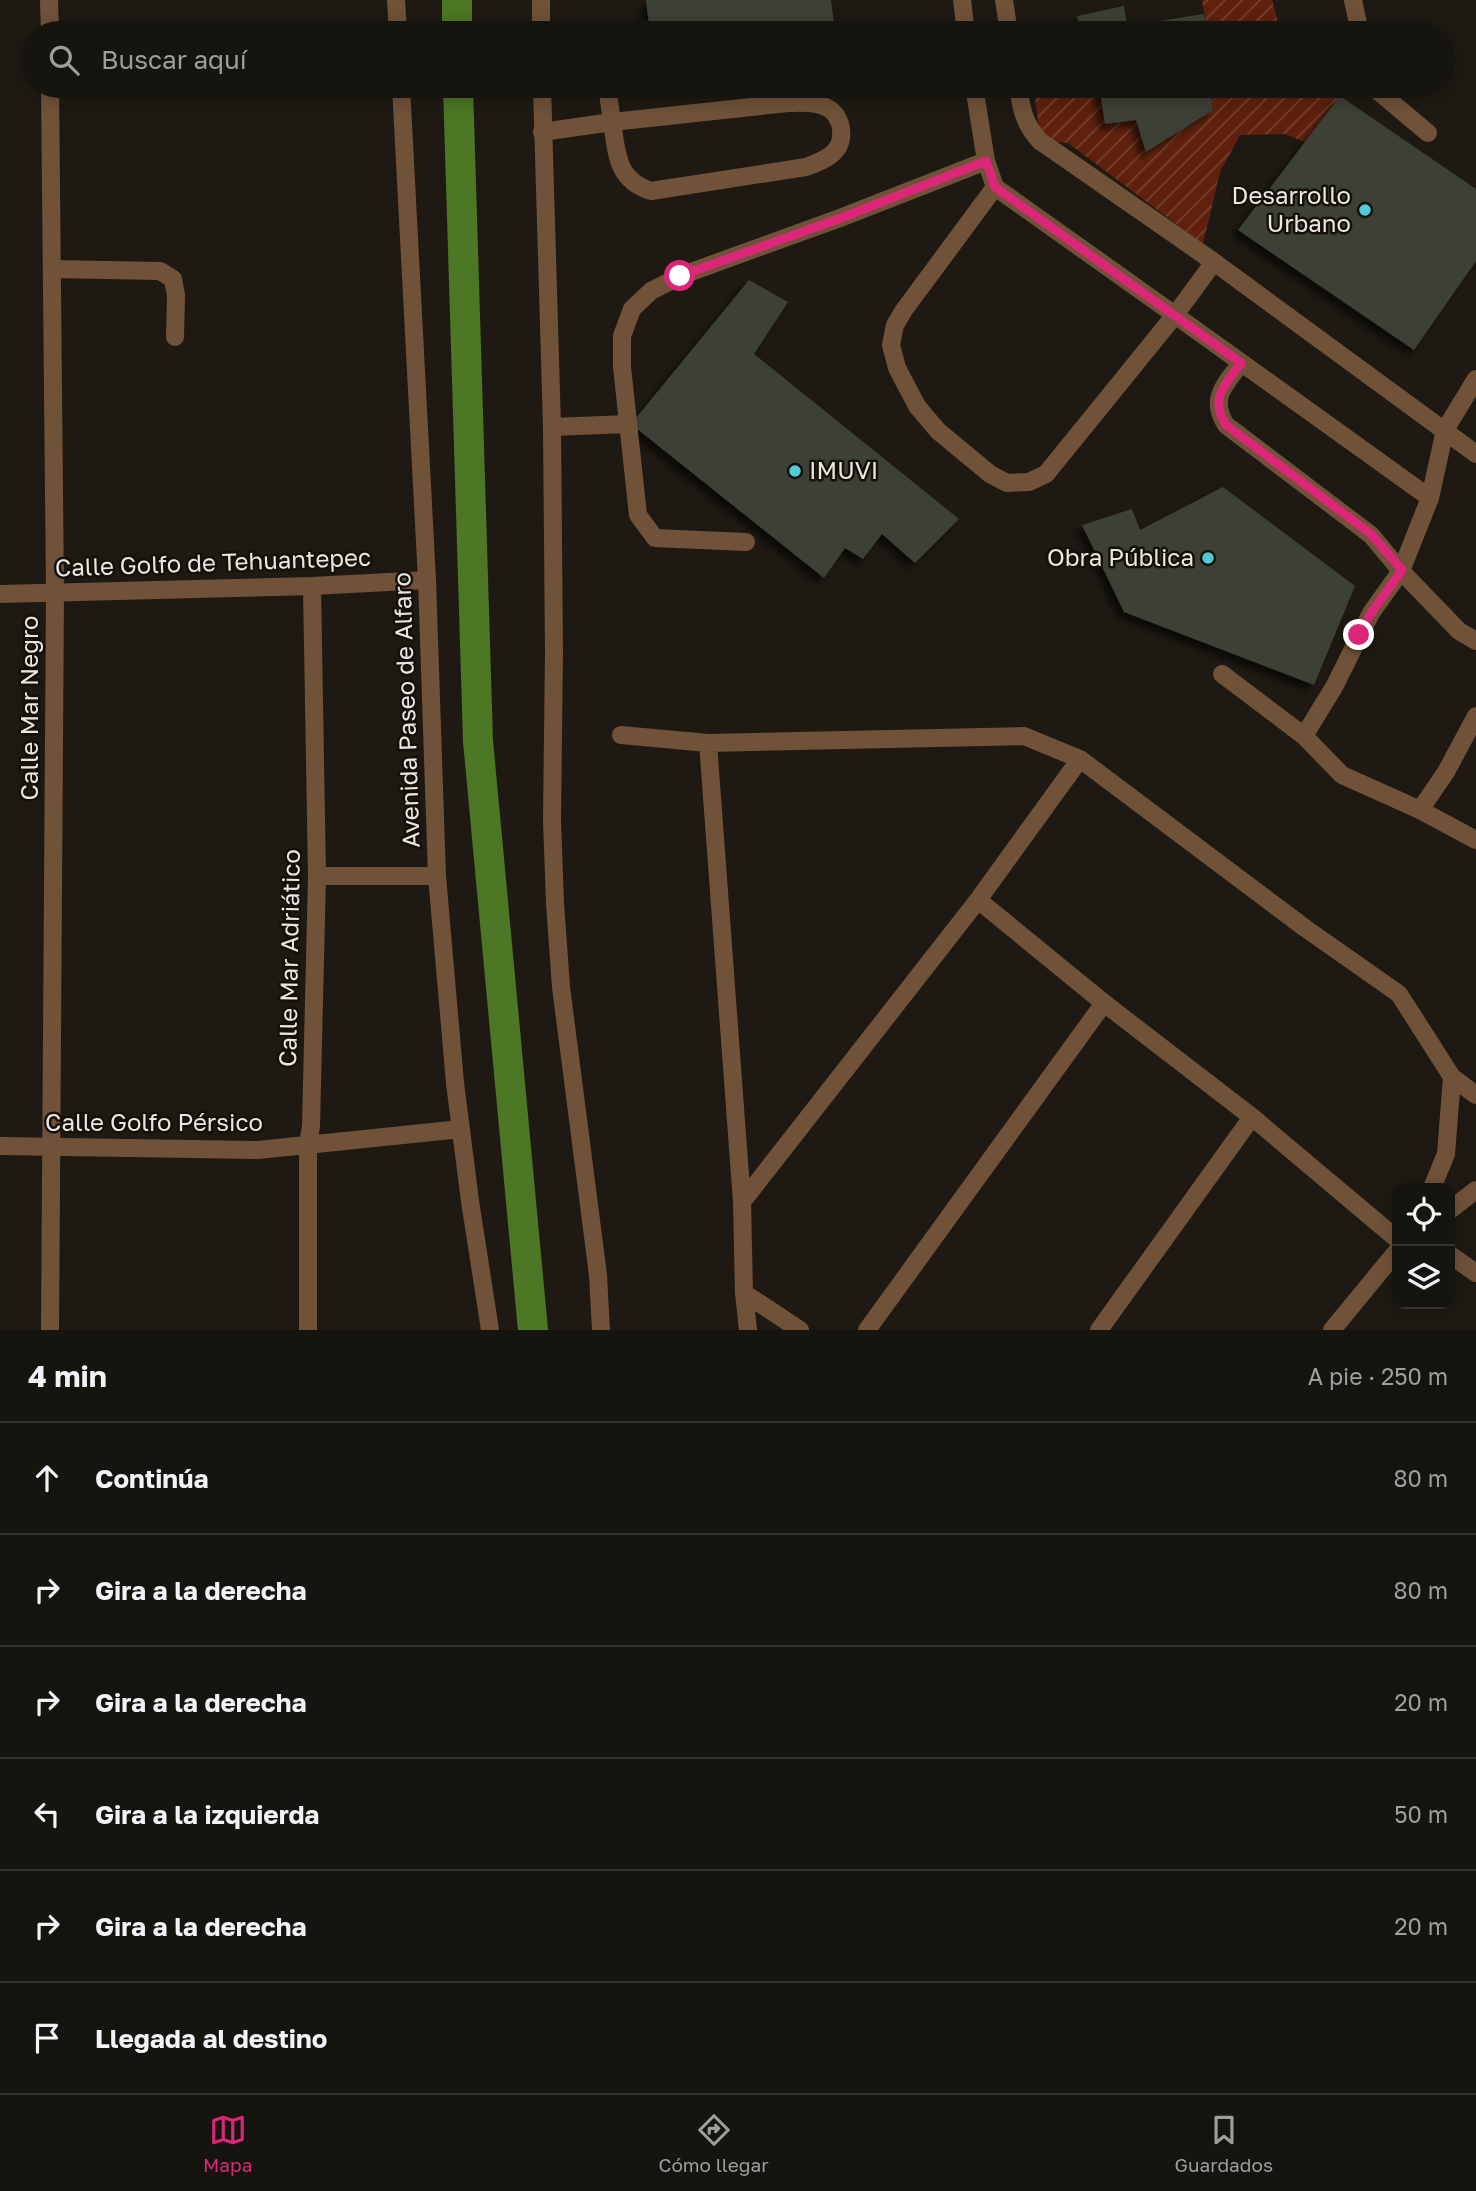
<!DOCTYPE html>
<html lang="es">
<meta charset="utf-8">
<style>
:root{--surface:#16140e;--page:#23211c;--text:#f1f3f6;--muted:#9e9e9e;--line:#35332e;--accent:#db2777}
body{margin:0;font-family:"Golos Text",sans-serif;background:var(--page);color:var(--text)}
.controls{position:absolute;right:21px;bottom:21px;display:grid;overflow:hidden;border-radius:14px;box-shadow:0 4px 18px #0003}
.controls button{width:63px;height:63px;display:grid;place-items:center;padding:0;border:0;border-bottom:2px solid var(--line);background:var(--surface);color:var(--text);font:35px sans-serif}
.stop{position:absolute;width:21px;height:21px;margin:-16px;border:5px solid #db2777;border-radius:50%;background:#fff}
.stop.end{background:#db2777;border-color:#fff;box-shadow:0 2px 7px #0008}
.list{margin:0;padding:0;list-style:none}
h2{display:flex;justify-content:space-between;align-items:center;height:91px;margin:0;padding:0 28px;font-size:30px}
h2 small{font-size:23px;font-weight:400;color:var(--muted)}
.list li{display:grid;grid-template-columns:46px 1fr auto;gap:21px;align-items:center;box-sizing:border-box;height:112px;padding:0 28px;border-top:2px solid var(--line)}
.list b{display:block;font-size:26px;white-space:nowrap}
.list em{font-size:23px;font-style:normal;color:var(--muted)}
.icon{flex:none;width:38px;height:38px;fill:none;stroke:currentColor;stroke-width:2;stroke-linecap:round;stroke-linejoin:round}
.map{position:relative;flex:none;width:1476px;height:1330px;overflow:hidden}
.search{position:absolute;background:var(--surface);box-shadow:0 4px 18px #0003;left:21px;right:21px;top:21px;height:77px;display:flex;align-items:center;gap:18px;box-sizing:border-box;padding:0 24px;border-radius:38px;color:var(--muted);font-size:26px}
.sheet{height:763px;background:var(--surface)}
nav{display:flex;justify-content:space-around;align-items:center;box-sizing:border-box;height:98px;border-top:2px solid var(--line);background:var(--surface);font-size:19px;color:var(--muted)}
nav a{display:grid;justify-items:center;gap:4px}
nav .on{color:var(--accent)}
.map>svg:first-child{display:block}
.garden{fill:url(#garden-furrows)}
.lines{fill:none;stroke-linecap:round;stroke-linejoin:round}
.canal{stroke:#4c7724;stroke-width:30}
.building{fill:#3e3f35;filter:url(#shadow)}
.lane{stroke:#705239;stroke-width:18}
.street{stroke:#705239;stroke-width:18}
.route{stroke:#db2777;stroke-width:9}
.poi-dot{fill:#52cbd8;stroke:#15110a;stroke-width:2.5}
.labels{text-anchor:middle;stroke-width:5;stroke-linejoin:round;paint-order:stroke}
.poi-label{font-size:24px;fill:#eae7e2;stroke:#15110a;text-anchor:end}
.street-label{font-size:24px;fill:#eae7e2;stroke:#15110a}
</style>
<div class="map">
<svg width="1476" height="1330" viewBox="0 0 1476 1330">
<defs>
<pattern id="garden-furrows" width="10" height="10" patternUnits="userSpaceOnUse" patternTransform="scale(1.75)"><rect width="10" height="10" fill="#5f210d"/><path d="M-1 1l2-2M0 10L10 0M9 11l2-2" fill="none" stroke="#764130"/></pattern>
<filter id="shadow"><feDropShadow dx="-6" dy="6" stdDeviation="3.5" flood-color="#0009"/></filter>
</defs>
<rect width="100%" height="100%" fill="#1e1a13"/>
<path class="garden" d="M1202,0H1272L1281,33H1208Z
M1033,86H1099L1105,123L1136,120L1146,152L1196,119L1218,92L1217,86H1322L1340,96L1305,142L1285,134L1240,135L1220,172L1203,244L1068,143L1041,140Z"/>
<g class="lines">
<path class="canal" d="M457,0V33
M458,86L478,741L533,1330"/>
</g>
<path class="building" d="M646,0H831L834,24L757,33H650Z
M1124,6L1127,26L1204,14L1208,33H1081L1077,16Z
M1099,86H1217L1218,92L1211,98L1213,110L1146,152L1136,120L1105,124Z
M1340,96L1476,189V261L1414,350L1238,230Z
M749,280L788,302L754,354L959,519L915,563L882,534L863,559L845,548L824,578L631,424Z
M1223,487L1355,586L1314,685L1124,612L1082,525L1132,509L1140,530Z"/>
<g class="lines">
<path class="lane" d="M962,0L966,33
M1004,0L1009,33
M1353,0L1360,33
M974,86L986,161L995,187L1175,315L1214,262L1040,141C1024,124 1021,108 1018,86
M1375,86L1378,91L1428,133
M542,132L612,122C617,153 616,180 651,191L806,167C823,161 844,153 841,130C841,124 837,115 832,111C820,101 802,103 788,103L612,122L607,86
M995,187L904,310L895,325L891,345L897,368L917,406L938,431L990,474L1007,483L1029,482L1046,474L1175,315L1430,498
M1214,262L1476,454
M52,269L160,271L173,279L176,295L175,337
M1241,363C1225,385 1209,398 1226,425L1371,535L1401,571L1371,613L1334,687L1304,736
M1476,379L1445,430L1430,498L1401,571L1459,631L1476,641
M552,427L628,424
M746,542L655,538L638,515L622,367V336L632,309L651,291L680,276L840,218L986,161
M1222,674L1304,736L1342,775L1420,810L1446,772L1476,716
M1420,810L1476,840"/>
<path class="street" d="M49,0L50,33
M396,0L398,33
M541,0V33
M50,86L55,594L50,1330
M401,86L427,580L437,876L455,1083L470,1201L490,1330
M542,86L552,427L554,652L552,820L555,903L561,987L598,1275L601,1330
M0,594L312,586L427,580
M621,735L708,743L1024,736L1080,759L1305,928L1399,994L1452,1077L1476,1095
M708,743L742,1202
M317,876H437
M978,900L1104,1003L1252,1117L1397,1239
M0,1146L258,1150L461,1129
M1432,1188L1446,1154L1452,1077
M1450,1210L1476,1190
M1450,1255L1476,1273
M744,1293L742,1202L978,900L1080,759
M308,1330V1144L311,1126L317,876L312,586
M748,1330L744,1293L800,1330
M867,1330L1104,1003
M1099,1330L1252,1117
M1332,1330L1397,1251"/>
</g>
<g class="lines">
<path class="route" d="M680,276L841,218L986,161L995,187L1241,363C1225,385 1209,398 1226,425L1371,534L1402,570L1371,613L1359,635"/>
</g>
<g class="poi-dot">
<circle cx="1365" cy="210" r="7"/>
<circle cx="795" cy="471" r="7"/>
<circle cx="1208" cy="558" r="7"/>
</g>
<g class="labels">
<g class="poi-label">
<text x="1351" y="204">Desarrollo<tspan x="1351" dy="28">Urbano</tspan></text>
<text x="809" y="479" text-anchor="start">IMUVI</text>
<text x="1194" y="566">Obra Pública</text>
</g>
<g class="street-label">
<text transform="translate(213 563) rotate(-2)" y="8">Calle Golfo de Tehuantepec</text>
<text transform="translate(30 708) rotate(-90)" y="8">Calle Mar Negro</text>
<text transform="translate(407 710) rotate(-92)" y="8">Avenida Paseo de Alfaro</text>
<text transform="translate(290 958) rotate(-89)" y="8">Calle Mar Adriático</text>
<text x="154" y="1131">Calle Golfo Pérsico</text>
</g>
</g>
</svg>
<div class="controls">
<button><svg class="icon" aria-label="locate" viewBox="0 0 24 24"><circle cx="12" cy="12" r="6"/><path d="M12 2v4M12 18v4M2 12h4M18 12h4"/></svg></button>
<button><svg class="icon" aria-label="layers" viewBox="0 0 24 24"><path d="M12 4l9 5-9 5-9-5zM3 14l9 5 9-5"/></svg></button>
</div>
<div class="stop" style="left:680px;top:276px"></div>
<div class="stop end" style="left:1359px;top:635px"></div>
<div class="search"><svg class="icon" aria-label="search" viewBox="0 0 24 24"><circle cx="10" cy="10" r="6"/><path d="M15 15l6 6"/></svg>Buscar aquí</div>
</div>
<section class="sheet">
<h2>4 min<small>A pie · 250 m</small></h2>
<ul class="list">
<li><svg class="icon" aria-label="ahead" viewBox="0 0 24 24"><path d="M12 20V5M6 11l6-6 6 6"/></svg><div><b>Continúa</b></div><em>80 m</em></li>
<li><svg class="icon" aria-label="right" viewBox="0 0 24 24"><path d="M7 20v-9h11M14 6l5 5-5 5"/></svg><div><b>Gira a la derecha</b></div><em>80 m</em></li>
<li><svg class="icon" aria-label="right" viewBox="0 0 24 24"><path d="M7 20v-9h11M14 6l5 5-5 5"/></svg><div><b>Gira a la derecha</b></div><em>20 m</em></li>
<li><svg class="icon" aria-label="left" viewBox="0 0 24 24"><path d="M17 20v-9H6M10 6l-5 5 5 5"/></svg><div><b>Gira a la izquierda</b></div><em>50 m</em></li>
<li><svg class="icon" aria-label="right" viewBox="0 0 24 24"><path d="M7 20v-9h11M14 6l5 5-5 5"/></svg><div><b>Gira a la derecha</b></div><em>20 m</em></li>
<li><svg class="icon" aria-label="arrive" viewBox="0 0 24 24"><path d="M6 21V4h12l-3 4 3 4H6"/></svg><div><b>Llegada al destino</b></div></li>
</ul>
</section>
<nav>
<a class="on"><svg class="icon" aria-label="map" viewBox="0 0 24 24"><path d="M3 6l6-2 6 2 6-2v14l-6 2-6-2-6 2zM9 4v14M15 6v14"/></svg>Mapa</a>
<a><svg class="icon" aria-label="directions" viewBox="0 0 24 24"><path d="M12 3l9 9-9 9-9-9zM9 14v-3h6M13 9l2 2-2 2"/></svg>Cómo llegar</a>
<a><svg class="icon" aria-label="saved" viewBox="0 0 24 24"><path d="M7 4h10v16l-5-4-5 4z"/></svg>Guardados</a>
</nav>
